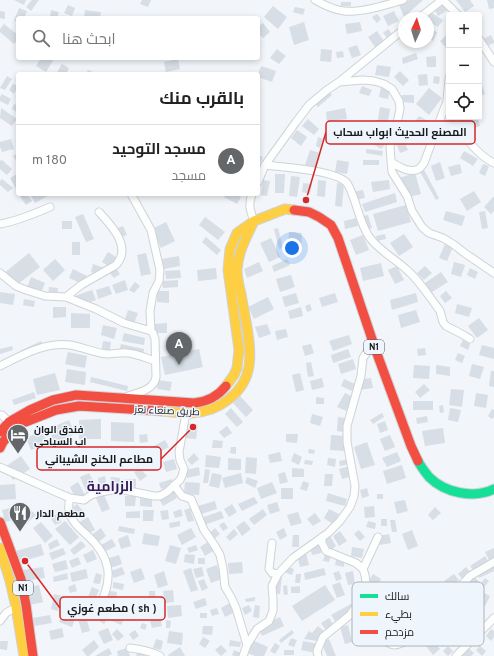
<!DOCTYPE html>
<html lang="ar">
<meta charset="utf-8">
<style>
:root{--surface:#fff;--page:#f2f2f2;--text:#222;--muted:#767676;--line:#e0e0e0;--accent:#646769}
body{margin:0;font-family:Overpass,Cairo,sans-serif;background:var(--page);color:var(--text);direction:rtl}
.controls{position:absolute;right:12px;top:12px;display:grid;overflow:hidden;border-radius:4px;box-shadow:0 2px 6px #0003}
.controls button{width:36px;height:36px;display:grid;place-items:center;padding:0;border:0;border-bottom:1px solid var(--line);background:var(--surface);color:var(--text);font:20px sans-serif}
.compass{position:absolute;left:398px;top:12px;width:36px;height:36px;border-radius:50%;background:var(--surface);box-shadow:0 2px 6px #0003;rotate:4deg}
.you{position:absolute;left:292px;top:248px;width:14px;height:14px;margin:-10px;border:3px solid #fff;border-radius:50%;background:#1a73e8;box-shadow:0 0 0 6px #1a73e833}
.badge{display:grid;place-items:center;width:26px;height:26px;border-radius:50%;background:var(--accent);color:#fff;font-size:13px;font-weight:700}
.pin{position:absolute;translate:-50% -33px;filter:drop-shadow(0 1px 2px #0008)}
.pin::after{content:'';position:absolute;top:21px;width:14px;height:12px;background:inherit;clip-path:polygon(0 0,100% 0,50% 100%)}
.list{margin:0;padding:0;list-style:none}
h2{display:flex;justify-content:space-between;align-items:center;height:52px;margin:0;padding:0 16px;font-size:17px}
h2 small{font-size:13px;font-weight:400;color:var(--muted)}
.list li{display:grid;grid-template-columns:26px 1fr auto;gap:12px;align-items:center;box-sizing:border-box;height:72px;padding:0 16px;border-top:1px solid var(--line)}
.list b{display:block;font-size:15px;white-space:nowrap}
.list p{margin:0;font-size:13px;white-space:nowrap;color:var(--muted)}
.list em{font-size:13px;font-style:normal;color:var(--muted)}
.icon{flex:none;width:22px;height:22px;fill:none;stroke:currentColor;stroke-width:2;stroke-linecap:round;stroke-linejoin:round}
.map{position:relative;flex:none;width:494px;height:656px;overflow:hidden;direction:ltr}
.search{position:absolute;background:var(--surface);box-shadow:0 2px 6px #0003;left:16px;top:16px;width:244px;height:44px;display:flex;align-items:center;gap:10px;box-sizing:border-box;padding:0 14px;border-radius:4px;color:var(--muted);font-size:15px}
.panel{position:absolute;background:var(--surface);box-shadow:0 2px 6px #0003;left:16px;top:72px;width:244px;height:124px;border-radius:4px;direction:rtl}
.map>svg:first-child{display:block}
.building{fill:#d7dee6}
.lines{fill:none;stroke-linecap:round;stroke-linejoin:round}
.street-casing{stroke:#d0d2d6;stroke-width:9}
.fast-casing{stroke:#d0d2d6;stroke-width:11}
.slow-casing{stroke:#d0d2d6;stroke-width:11}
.jam-casing{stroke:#d0d2d6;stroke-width:11}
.street{stroke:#fdfefe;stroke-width:7}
.fast{stroke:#16e098;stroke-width:9}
.slow{stroke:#ffcf43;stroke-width:9}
.jam{stroke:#f24e42;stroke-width:9}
.labels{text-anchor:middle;stroke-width:3;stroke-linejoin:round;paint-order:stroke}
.shield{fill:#eff5fc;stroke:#585c5f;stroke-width:1}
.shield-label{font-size:9px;font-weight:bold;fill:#181a1c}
.street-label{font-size:10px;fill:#181a1c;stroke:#eff5fc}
.poi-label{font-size:10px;font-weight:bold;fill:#181a1c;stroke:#eff5fc;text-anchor:start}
.district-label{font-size:14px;font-weight:bold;fill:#371a52;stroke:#eff5fc}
.key{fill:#eff5fc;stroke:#aeb3b9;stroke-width:1}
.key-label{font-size:11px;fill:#181a1c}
.leader{fill:none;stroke:#d62828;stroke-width:1.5}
.callout-dot{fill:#d62828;stroke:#eff5fc;stroke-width:1.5}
.callout{fill:#eff5fc;stroke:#d62828;stroke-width:1.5}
.callout-label{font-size:11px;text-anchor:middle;font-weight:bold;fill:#181a1c}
</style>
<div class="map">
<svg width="494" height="656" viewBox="0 0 494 656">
<rect width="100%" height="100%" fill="#f2f5f9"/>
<path class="building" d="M14,0H26L24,5Z
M32,0H39L31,11L26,7Z
M142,0H151L148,7L140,4Z
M409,0H423L404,17L399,5Z
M456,0H470L474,6L465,12Z
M487,0H494V8L489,9Z
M341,2H351V6H341Z
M444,3L448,10L438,16L434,9Z
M68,5L75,8L72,16L64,13Z
M273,6L287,17L278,29L264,17Z
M295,7L305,9L303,15L293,12Z
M19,8L27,11L24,18H18V22L14,21Z
M426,9L443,20L438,27L428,21V18H424Z
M51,10L59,12L57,18H50Z
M85,10L101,12L100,18H84Z
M0,11L5,12V19L0,18Z
M394,11L399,21L388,26L383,16Z
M377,14L381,19L377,23L372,17Z
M304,22L309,40L294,45L289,27Z
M360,22L362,31L347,34L345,24Z
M263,23L270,32L263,38L258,33V27Z
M4,24L18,35V39L14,44L0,32V29Z
M428,28L437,32L433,41L428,38Z
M388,29L393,35L388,39L383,33Z
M377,31L384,41L375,47L368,37Z
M448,34L449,35V51L440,41Z
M491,35L494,41V43L485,47L481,40Z
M357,45L361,55L352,58L348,48Z
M277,49L286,56L279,64L270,58Z
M321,49L332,50L331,62L320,61Z
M343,51L344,57L337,58L336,52Z
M416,53L418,59L403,64L402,58Z
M436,56V67H427L426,57Z
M41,58H52L54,59L46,72L36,66Z
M178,59L180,69L166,72L164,62Z
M62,64L69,68L66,74H56Z
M377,65L391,67L389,77L375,75Z
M261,66L276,71L272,82L258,77V74Z
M88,70L98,74H86Z
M400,71L409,80L403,86L394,77Z
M427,74L428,85L419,86L418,75Z
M7,76L12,79L5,90L0,88Z
M434,76L440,77L439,84L433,83Z
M481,82L485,94L479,96V83Z
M13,84L18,86L14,94L9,90Z
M362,86L372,90L369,96L359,93Z
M381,87L390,89L388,99L379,97Z
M429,88L442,98L429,115L416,104Z
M328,91L332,95L318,107L314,102Z
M2,94L11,99L8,105L0,101V97Z
M402,95H414V103L402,102Z
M14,104L18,106V113L12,109Z
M380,107L390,109L387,127L377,125Z
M1,108L17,119L12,126L0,118Z
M345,108L347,119L327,122L326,112Z
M419,116L428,121L425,126L416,120Z
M461,117H477L480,126L464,130Z
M308,119L319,129L314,135L302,126Z
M297,130L307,137L301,146L291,138Z
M379,135L388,141L381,149L373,144Z
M401,135L408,150L400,153L394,138Z
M318,137L323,139L320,148L316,146Z
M11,139L14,149L2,152L0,147V142Z
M366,149L383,151L382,156L366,153Z
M310,150L320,153L316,168L305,165Z
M464,151L478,159L473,166L460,158Z
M18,153V164L13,156Z
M258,155L263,157L258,168Z
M2,160L12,169L7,175L0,169V161Z
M337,160L349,162L347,174L335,172Z
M363,160H379V165H363Z
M440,162L445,178L436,181L431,166Z
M460,164L462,173L451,176L448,167Z
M483,164L489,166L485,176L479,173Z
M423,168L439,198L436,200L419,170Z
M415,173L421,194L405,198L399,178Z
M17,174L18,177V192L10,178Z
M275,174H285L284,193H275Z
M291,176L300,177L297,197L289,196Z
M2,179L13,188L8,192L0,185V181Z
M263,180L270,181L267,196L261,195Z
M318,180L326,181L325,197L317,196Z
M389,180L390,189L373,192L371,182Z
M303,183L312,184L310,194L302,192Z
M337,183L344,184L342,207L335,206Z
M363,190L365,198L355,200L353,192Z
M474,191L481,202L467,211L460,199Z
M395,193L397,202L365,212L362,204Z
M23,194H27L32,201L26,205L20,196Z
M30,194H48L49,195L35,203Z
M226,194H236L241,197L237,204L224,197Z
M493,197H494V211L491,214L484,207Z
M406,205L411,222L378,231L373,214Z
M446,211L465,216L462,226L443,220Z
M485,211L488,228L482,229L479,212Z
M83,214L94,239L86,242L75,217Z
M368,215L372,228L367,230L362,216Z
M205,217L225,232L218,240L199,225Z
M356,218L358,226L345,229L344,221Z
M62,221H72V229H62Z
M166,222L175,241L161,248L152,229Z
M123,226L127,235L117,239L113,230Z
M278,228L283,248L279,249L274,229Z
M289,232L302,233L301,247L288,246Z
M385,234L386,239L377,241L376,236Z
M404,234L413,247L399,256L390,243Z
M363,235L369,250L356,255L350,240Z
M206,237L221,250L217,255L202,242Z
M271,238L280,257L269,262L260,243Z
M72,242H80V255H72Z
M445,244L453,247L447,261L439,258Z
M108,252L116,257L110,267L102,262Z
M29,253L40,267L14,287L3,274Z
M146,253L151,274L141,276L137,255Z
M179,256L180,266L164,269L162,259Z
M55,259L65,270L53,281L43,270Z
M287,259L290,265L274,272L272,266Z
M259,262L263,271L247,278L244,269Z
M454,262L465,265L461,277L451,274Z
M381,263L384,276L363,281L360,268Z
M93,264L104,268L101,275L91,272Z
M397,266L404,280L395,284L388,270Z
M425,266L432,273L424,280L417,273Z
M115,267L120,274L114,278L109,272Z
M216,268L217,279L198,281L197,270Z
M470,268L478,272L475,279L467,275Z
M73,269L87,276L83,284L69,278Z
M180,270L181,278L166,279L165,271Z
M441,272L448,282L429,294L422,285Z
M291,275L295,287L280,292L276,279Z
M31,277L45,283L40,295L26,290Z
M125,280L128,290L116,294L112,285Z
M178,280V287L163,288L162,281Z
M135,282L140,286L134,293L129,290Z
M109,286L112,294L98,299L96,290Z
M49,287L58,288L57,297L48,296Z
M92,290L96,300L78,306L75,296Z
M157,291H169V303L157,302Z
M446,291L452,298L445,303L440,296Z
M0,292L15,294L13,305L0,303Z
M296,293L299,303L285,307L282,297Z
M335,293L338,302L322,307L319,298Z
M416,293L418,302L392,310L390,300Z
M268,297L274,309L254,319L248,307Z
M24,299L35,301L34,307L23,305Z
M310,304L312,310L307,312L305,306Z
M457,304L472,308L469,317L455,313Z
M53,307H66V317L53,318Z
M301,307L303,316L290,319L288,311Z
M128,310L138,313L134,323L125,320Z
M416,310L420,322L401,328L398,315Z
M71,313L90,314V328H71Z
M479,318L488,330L477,338L468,326Z
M167,323V333H154V324Z
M267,324L271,334L259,338L255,327Z
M103,325L117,328L114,339L101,335Z
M286,329L288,337L277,340L275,331Z
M124,333L145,338L144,345L122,341Z
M349,335L352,344L333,351L329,341Z
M463,340L470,344L468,350L460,346Z
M41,341L44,347L23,357L20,351Z
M103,341L111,342L109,356L101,354Z
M121,344L144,349L143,356L119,352Z
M311,344L314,353L305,356L302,346Z
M482,345L494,348V359L479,355Z
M12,346L13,350L0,354V349Z
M425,348L426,355L418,356L417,349Z
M199,349L203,367L165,375L161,357Z
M348,349L351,357L333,363L331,355Z
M68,352L87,356L85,368L65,364Z
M458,353L465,356L462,363L455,360Z
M353,359L356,369L341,374L338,364Z
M311,362L314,376L308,377L306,363Z
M472,364L484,367L480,379L469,376Z
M414,365L430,366L429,379L413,378Z
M436,365L450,367V376L436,374Z
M67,369L86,372L85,385L65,382Z
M491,371H494V387L489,386Z
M55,373L60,390L37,395L33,379Z
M300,373L304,390L296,392L292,375Z
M91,377L128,386L127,391L90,382Z
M322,378L324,387L312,390L310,381Z
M371,378L373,388L359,390L357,380Z
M344,379L355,384L352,391L341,386Z
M158,380L172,382L170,391L157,389Z
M424,384L430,390L420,398L415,392Z
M451,389L464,390L462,407L449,405Z
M34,392L36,398L14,405L12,400Z
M345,393L353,397L346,411L337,407Z
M476,393L488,395L486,408L474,406Z
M240,396L253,410L246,417L233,403Z
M316,397L324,398V404H316Z
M413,401H433V410H413Z
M443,405L444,412L440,413L439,406Z
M231,408L243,422L237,427L225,414Z
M450,408L461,410L458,422L448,420Z
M492,409L494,410V417L492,419L488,416Z
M382,413L384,417L373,424L370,420Z
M312,414L323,417L320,426L310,423Z
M427,416L428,422L417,424L416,418Z
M338,417L345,418L344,432L337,431Z
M101,419V439H79V420Z
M69,420L75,434L55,443L48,429Z
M385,421L388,430L380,433L377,424Z
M111,422L134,423V442L111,441Z
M185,423L198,425L196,439L183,438Z
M227,426L232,433L224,438L219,432Z
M443,428L445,443L425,446L422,431Z
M42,431L48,443L31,450L26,438Z
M147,434L148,442L140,443L139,435Z
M286,434H298L297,443L286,442Z
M331,435L346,436L345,451L330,450Z
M390,435L395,447L385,451L380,439Z
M165,440L169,447L156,454L152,447Z
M213,440L223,441L222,448H212Z
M367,442L375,465L361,469L354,447Z
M77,443L85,444L83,460L75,459Z
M131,446L139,447L138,457L130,456Z
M91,447L112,456L109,465L87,456Z
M231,447H236V454L230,453Z
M309,449L315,450L314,454L308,453Z
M280,452L282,461L270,463L268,455Z
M397,452L401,461L387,467L382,458Z
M194,453L199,459L192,465L187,460Z
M294,453L302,457L299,465L291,461Z
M206,455L221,457L219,468L205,467Z
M21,456L30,469L13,480L5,467Z
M246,457L257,458L256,474L245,473Z
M228,458L241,459V470H228Z
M328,458L336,459L335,467L327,465Z
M174,459L177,469L166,472L163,462Z
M349,459L350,464L340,466L339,461Z
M305,460L313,461L312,465L304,464Z
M402,465L406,478L387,484L383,471Z
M350,466L353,476L342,479L339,469Z
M199,467L200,475L187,478L186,470Z
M140,468L147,476L140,481L134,472Z
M292,468L304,469V477H292Z
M205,469L210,470L208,483H203Z
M285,472L288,482L280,484L278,474Z
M89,473L97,488L87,493L80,477Z
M212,473L222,475L219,488L209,486Z
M241,473L243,483L225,488L222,478Z
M325,474H333L332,486H324Z
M105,476L107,488L100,489L98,478Z
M111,477L120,478L119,487L110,486Z
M247,477L258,481L255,488L245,483Z
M125,479H136V490L125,489Z
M172,479L174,485L161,489L159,483Z
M303,481L309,483L307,491L300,489Z
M78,482L85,495L76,499L70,487Z
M185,482L200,483L199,495L184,494Z
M272,482L277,493L261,499L257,488Z
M15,484L16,499L0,500V485Z
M281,488H293V499H281Z
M367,488L369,496L362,498L360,490Z
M172,489L177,498L163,506L158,497Z
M328,493L347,499L345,506L326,501Z
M377,494H383V499H377Z
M104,495L110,509L102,512L96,498Z
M125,496H136L135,506H125Z
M254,497L258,503L242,511L238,504Z
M140,498L152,499V507L140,506Z
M405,500L408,511L397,514L394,502Z
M215,501L217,509L201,514L198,506Z
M277,502L280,511L270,514L267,505Z
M77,504L84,512L78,516L72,508Z
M232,504L237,512L229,517L224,509Z
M374,506L375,517L365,518L364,507Z
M14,507L17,519L5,522L2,510Z
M435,507L441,513L433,520L428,515Z
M190,508L194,521L188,522L184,510Z
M30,509L36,515L26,524L20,517Z
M181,509L183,516L175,518L173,512Z
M263,509L267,515L254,525L249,519Z
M329,509L339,514L333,524L324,518Z
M143,510H154L153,521H143Z
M168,510L169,519L162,520L160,511Z
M140,511V518H126V512Z
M221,511L224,518L204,525L201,518Z
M298,512L302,523L291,526L287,515Z
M315,513L321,521L313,526L307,519Z
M57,514L62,522L55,525L50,517Z
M88,517L95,530L85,535L78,523Z
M381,519H387V526H381Z
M390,520H395L397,532H392Z
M65,521L79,537L70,545L55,529Z
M180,521V526L170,528L169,523Z
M244,521L251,529L242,536L236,527Z
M368,521L376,523L375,529L366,527Z
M41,522L53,536L45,543L33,528Z
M224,522L228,528L223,531L219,525Z
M119,526L135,529L134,534L118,531Z
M101,528L106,536L96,544L90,536Z
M191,528L196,537L182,545L177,535Z
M215,528L220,534L213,540L208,534Z
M284,528L287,536L280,540L276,532Z
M234,529L238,534L230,541L226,537Z
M359,530L365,537L360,541L354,534Z
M412,530L418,546L408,550L402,534Z
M340,531L347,541L339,546L333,536Z
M144,533L160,536L158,546L142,544Z
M389,534L391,543L380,545L379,536Z
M128,535L131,546L121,549L118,539Z
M293,535H299V547H292Z
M330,536L336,546L331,550L325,539Z
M57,539L60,545L50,550L48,544Z
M112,539L116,546L104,552L101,545Z
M81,541L86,546L74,555L70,550Z
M208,542L213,551L205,556L200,547Z
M41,544L44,555L19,562L16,551Z
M170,545L181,548L176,564L165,561Z
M196,545L198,550L189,553L187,548Z
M320,545L321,553L312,555L310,547Z
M352,547L364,549L362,558L351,556Z
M63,548L66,554L52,560L49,553Z
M494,548V558L489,560L485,552Z
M93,550L97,559L87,563L83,555Z
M306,553L309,565L300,567L297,555Z
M185,554L195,555L194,564L184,562Z
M325,554L331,555L329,562L323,561Z
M119,555L122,564L110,568L106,559Z
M485,556L488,561L474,571L470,566Z
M78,557L81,564L72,568L69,561Z
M198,558H205V564H198Z
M66,560L68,569L55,572L52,564Z
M336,560L344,561V567L335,565Z
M242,562L243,573L229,574L228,563Z
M494,564V571L479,578L477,573Z
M217,565L222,579L211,583L206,569Z
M287,566L294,569L292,575L284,572Z
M43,567L45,578L25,581L23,570Z
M122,567L125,574L114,578L111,571Z
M202,567L204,576L196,578L193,569Z
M466,567L471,573L463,580L458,574Z
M141,568L145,579L134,583L130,572Z
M191,568L198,590L191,592L183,571Z
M324,568L326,575L305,580L304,573Z
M86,569L88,578L72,582L70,573Z
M164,571L168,585L158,588L154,575Z
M339,571L342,579L336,581L333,573Z
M353,571L355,584L348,585L345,573Z
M67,573L68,579L54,582L53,577Z
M96,573L102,575L100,584L93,583Z
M271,574L282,575L280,594L270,593Z
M296,574H301L300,583H295Z
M373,574L381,579L377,587L368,582Z
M454,574L459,580L449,587L444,581Z
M473,575L479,582L472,588L466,581Z
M485,578L489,581L482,590L478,587Z
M204,579L208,588L202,591L198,581Z
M113,582L124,584L123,590L113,588Z
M340,582L345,595L337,598L332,585Z
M75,584L77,591L70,593L68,587Z
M39,585L43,602L30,605L25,588Z
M287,585L288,594L284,595L283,586Z
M325,585L335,600L302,621L292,606Z
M300,586V593H291V587Z
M92,587L99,590L95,600L88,597Z
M476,589L490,596L485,606L471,599Z
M104,590L117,592L116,600L103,597Z
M173,590L174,602L165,603L163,591Z
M149,591H155L156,611H150Z
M54,594L62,596L58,611L51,609Z
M83,596L86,603L75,607L73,600Z
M255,597V601L246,602L245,599Z
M205,598L207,605L196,609L193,602Z
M230,603L235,612L225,617L221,608Z
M351,604L354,611L335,621L331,615Z
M65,605L78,610L72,627L59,622Z
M181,605L182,616L168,618L167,606Z
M249,605L252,611L245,615L242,608Z
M255,605L260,606L259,618L253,617Z
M217,608L219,614L212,616L210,610Z
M118,609L127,613L121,625L112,621Z
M99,611L108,617L104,624L95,618Z
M159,613L162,626L152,628L149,616Z
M200,613H207V618H200Z
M50,615L52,623L34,626L33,618Z
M86,617L90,631L82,633L78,619Z
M280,617L284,626L262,636L258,627Z
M329,618L335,627L327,632L321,623Z
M166,620L171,621L170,628H166Z
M142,623L147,625L145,630L140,628Z
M348,625L352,642L345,644L340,627Z
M203,626H213L212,635L202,634Z
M318,626L325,632L318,641L304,639L309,631L312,633Z
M62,628L64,637L51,640L49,631Z
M108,628L113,640L104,644L98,632Z
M117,629L124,636L118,641L112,634Z
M491,629L494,631V637L491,641L486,636Z
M135,630L139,636L133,640L129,634Z
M292,630L294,633L281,643L279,640Z
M169,631L183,633L182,645L167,643Z
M203,637L210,641L205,648L199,644Z
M291,638L297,640L294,647L288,645Z
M156,639L163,641L161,650L153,648Z
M329,639L336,656H327L321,642Z
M94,640L99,647L89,656H87L82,650Z
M230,640L241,642L240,647L229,646Z
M0,641H8L7,650L0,649Z
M254,641L268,647L264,656H255L248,653Z
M303,641L318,644L316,653L301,650Z
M433,641L440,649L433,655L426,646Z
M275,643L280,646L275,654L270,651Z
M463,643L474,653L471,656H461L455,651Z
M221,645L227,651L221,656L215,650Z
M448,646L453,651L448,656L443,651Z
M480,646L486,651L482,656L476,650Z
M180,647L185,656H169L168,655Z
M109,648L112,654L108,656H95Z
M127,648L130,656H118L117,651Z
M143,648L149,656H137L136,654Z
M234,650L241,653L240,656H234L232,655Z
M284,650H294V655H284Z"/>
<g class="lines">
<g class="street-casing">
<path id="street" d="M315,0C324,5 334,10 344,11C361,13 386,5 403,0
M443,0L458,15
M419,18L442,0
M479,39L494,62
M339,82L363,80L374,81L384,84L392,89L399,101L400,109L397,123L390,147L392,172L407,196L412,211L422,227L429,233L443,238L453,244L466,254L494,273
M455,117C463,135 476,154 494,163
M391,162C398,166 411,175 420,168C420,168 424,163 424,163L447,101L449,78
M265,165C283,167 333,170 346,182C349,185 351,191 353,196C358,209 361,226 370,238C380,251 395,259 407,270C419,280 428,295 438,308L440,311L443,322L446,326L460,333L470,339
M258,182L265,165L296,122L309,105L327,90L339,82L404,29
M131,194L151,230L160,270L159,281L153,293L150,311L151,331
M252,194C248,205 250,210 254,221
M0,224C17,221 34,214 50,207
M0,273L16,286L26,290L45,296L66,297L96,309L124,323L151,331L153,333L155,339L156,377C154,390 139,392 128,396
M66,297L81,285L116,265C132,247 112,226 99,212
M0,366C22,355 45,342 70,345C82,347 95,353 107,354C114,354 121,352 128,353C137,354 146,358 155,361
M0,415H2L9,422
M0,467L56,492L70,498L84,500L91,495L101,492L112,490H124L154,496H160L167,492L180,480L182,476L184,469L180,460L179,452L186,413
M174,485L182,496L191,499L194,506L204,530L215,546L220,555L223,568L225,587L231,597L236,608L247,645
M70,498C69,502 68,506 69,510C70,520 79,528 87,535C111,557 114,578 99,607
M272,543L269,569L272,573L278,574
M363,569L378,537
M0,621L6,613L16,607
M382,639C392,646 395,647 406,641L444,607L450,597L470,576L494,562
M130,648C141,649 150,651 160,656
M243,656L247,645L257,629L269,621L273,611V599L272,586L278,574L293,558L328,533L340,521L350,507L354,496L355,486L347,442V426L361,376L363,358L373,343
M318,656L317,651L323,637L350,615L364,594L366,583L365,575L363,569L356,563L326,551L322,543V537
M456,656L494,618"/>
</g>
<g class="fast-casing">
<path id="fast" d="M418,461C421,467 425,472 429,477C445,493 474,499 494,489"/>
</g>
<g class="slow-casing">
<path id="slow" d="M226,386L234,375L237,368L239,350L228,270L230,249L237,233L254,221L285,209L294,210
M162,411C172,412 182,413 192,413C218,412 245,393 249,366C251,353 249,340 247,327C245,316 243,305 241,294C239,286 237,278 237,270C238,252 247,236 254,221
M0,548L10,581L16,607L24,656"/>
</g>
<g class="jam-casing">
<path id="jam" d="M294,210L309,212L319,217L331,225L338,238L376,351L411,446L418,461
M0,432L9,422L30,410L53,400L76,395L194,403C206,402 218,396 226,386
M0,448L3,442L15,428L23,423L56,410L79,406L162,411
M0,522L21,579L26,605L33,656"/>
</g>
<use href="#street" class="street"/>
<use href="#fast" class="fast"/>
<use href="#slow" class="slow"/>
<use href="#jam" class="jam"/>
</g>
<defs>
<g id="hotel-pin" transform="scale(1.15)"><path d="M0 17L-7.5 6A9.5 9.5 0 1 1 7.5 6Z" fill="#646769" stroke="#eff5fc"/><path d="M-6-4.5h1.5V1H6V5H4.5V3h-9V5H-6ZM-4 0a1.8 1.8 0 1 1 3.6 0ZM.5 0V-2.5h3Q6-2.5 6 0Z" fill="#fff"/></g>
<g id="restaurant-pin" transform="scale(1.15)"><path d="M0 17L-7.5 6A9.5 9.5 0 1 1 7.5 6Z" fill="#646769" stroke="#eff5fc"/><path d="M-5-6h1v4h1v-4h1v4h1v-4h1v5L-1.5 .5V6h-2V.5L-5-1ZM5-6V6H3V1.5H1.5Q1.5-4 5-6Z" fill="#fff"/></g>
</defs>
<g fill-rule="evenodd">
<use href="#hotel-pin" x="18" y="435"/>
<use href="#restaurant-pin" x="20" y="513"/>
</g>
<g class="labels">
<g class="shield">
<rect x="364" y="340" width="20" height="14" rx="3"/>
<rect x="13" y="581" width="20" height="14" rx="3"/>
</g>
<g class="shield-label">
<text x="374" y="350">N1</text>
<text x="23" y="591">N1</text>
</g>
<g class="street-label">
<text transform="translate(167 410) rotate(2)" y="4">طريق صنعاء تعز</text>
</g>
<g class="poi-label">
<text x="34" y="433">فندق الوان<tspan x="34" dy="12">اب السياحي</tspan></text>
<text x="36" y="517">مطعم الدار</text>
</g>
<g class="district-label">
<text x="110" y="491">الزرامية</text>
</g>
</g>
<rect x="352" y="582" width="132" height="64" rx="6" class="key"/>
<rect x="360" y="594" width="18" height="4" fill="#16e098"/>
<rect x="360" y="612" width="18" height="4" fill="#ffcf43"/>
<rect x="360" y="630" width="18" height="4" fill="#f24e42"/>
<g class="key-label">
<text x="385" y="600">سالك</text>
<text x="385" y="618">بطيء</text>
<text x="385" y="636">مزدحم</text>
</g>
<path class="leader" d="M306 200L326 132M193 427L161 459M25 561L60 608"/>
<g class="callout-dot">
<circle cx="306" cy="200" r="4"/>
<circle cx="193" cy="427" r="4"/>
<circle cx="25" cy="561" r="4"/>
</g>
<g class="callout">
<rect x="326" y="121" width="149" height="23" rx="4"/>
<rect x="37" y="447" width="124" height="23" rx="4"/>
<rect x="60" y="597" width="105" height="23" rx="4"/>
</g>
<g class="callout-label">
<text x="400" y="136">المصنع الحديث ابواب سحاب</text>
<text x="99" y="463">مطاعم الكنج الشيباني</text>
<text x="112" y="612">مطعم غوزي ( sh )</text>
</g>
</svg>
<div class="controls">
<button>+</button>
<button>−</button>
<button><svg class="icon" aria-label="locate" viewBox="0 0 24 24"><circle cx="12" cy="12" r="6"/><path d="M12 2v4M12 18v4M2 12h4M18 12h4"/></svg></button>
</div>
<svg class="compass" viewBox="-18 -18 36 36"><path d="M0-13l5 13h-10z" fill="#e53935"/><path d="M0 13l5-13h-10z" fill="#767676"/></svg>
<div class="you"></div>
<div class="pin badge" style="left:179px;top:365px">A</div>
<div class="search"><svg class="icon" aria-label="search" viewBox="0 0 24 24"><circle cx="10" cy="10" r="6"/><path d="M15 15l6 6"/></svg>ابحث هنا</div>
<section class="panel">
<h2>بالقرب منك<small></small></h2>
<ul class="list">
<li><span class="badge">A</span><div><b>مسجد التوحيد</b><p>مسجد</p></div><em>180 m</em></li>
</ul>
</section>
</div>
